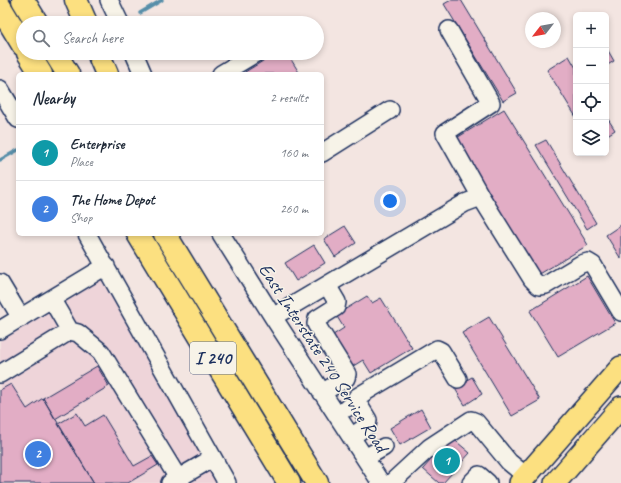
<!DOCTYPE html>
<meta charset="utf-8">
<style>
:root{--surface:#fff;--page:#f2f2f3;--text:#1f2937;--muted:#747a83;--line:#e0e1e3;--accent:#1f6fb2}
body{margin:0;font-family:Caveat,sans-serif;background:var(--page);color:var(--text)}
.controls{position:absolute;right:12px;top:12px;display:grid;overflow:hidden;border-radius:6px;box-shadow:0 2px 6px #0003}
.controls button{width:36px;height:36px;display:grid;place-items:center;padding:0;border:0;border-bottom:1px solid var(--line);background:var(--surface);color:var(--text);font:20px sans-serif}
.compass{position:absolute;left:525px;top:12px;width:36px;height:36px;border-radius:50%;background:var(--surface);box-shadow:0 2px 6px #0003;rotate:239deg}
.you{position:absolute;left:390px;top:201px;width:14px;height:14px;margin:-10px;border:3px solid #fff;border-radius:50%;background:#1a73e8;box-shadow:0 0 0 6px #1a73e833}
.badge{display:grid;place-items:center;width:26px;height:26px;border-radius:50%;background:var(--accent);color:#fff;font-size:13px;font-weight:700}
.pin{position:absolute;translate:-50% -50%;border:2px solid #fff;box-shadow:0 1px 4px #0006}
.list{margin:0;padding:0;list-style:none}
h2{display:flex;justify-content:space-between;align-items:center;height:52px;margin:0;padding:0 16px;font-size:17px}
h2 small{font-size:13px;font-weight:400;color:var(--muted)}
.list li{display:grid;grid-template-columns:26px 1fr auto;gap:12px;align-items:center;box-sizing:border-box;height:56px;padding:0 16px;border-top:1px solid var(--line)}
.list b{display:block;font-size:15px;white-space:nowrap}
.list p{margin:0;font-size:13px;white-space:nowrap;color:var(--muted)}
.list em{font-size:13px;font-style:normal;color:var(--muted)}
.icon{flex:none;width:22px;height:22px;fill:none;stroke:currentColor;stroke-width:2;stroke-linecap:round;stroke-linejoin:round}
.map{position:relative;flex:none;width:621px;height:483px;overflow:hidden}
.search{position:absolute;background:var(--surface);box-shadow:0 2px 6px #0003;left:16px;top:16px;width:308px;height:44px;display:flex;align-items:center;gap:10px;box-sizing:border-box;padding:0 14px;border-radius:22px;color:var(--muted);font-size:15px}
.panel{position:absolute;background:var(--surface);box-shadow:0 2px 6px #0003;left:16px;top:72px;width:308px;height:164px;border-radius:6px}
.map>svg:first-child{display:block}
.built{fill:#eed4d9}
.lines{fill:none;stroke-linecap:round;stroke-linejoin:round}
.stream{stroke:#568ea9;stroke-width:3.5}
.building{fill:#e2adc5;stroke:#1b2f5e}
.minor-casing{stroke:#1b2f5e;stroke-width:20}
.major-casing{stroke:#1b2f5e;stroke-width:24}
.highway-casing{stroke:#1b2f5e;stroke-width:25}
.minor{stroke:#f7f3e8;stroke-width:17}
.major{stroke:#fce080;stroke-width:21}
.highway{stroke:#fce080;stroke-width:22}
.labels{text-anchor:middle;stroke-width:3;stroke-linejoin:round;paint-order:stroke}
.shield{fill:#f7f3e8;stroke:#5d6a87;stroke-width:1}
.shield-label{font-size:18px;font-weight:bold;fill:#1b2f5e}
.street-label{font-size:19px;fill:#1b2f5e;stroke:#f7f3e8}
</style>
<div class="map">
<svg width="621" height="483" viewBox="0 0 621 483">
<rect width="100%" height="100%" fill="#f3e5e1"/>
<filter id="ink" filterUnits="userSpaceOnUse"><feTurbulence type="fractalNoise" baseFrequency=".025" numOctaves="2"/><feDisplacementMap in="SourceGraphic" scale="8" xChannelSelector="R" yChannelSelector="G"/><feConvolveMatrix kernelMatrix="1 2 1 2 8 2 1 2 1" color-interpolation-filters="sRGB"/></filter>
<g filter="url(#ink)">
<path class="built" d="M101,280L217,483H0V341Z"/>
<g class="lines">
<path class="stream" d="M140,13L162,0
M0,160L18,150"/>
</g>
<path class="building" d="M451,0H461L517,93L503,101L444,4Z
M606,47L614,61L606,66Z
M276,53H287L300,74H246L245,72Z
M569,56L576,68V117L547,70Z
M504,109L588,245L538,275L455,139Z
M606,116L615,130L606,136Z
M546,140L596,223L587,229L536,145Z
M621,225V259L606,235Z
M345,226L356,243L335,257L324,239Z
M314,245L325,263L296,281L285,263Z
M587,276L615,323L558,357L530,311Z
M367,296L372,303L381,298L412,348L371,373L363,360L350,368L330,337L344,328L336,315Z
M489,317L540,400L512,416L462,333Z
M97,366L109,386L55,419L43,398Z
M472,377L482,394L465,405L454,387Z
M11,384L27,409L43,398L94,483H0V390Z
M421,409L431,427L400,445L390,428Z
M77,413L85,426L103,415L134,466L152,456L158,465L128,483H94L58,424Z
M451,437L470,453L443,483H439L423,469Z"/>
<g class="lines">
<g class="minor-casing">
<path id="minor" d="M109,0L120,23
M449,30L491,103L445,133L481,197
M134,53L143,74
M221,74L256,53
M0,89L18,119
M322,153L390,110
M87,234L227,483
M221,234L273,317L381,483
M0,283L21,318
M52,300L70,331
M273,317L465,203L481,197L532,279L539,286L546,285L581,264L588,262L593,265L621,312
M0,330L106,266
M0,374L70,331L78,333L101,352L181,483
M322,393L346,378L347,374L316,324L317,319L336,307L337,302L327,285
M357,402V397L437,349L441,351L458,379
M347,408L357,402L368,420L367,426L351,437
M365,458L384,447
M170,483L213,458
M391,483L430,447L471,420L476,422L509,462L526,476
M471,483L479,475L488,483"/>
</g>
<g class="major-casing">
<path id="major" d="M520,483L621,367
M555,483L621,407"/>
</g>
<g class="highway-casing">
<path id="highway" d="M23,0L37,23
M76,0L86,23
M0,7L23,45
M28,53L41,74
M55,53L68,74
M98,53L107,74
M138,234L289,483
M165,234L317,483"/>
</g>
<use href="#minor" class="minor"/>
<use href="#major" class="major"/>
<use href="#highway" class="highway"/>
</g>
</g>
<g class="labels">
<rect class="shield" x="190" y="342" width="46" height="32" rx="3"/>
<g class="shield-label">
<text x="213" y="364">I 240</text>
</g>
<g class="street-label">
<text transform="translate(324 357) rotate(57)" y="7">East Interstate 240 Service Road</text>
</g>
</g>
</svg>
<div class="controls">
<button>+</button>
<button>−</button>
<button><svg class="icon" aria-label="locate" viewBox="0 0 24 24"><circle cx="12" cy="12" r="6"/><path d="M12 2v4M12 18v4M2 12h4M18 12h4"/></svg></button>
<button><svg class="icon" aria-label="layers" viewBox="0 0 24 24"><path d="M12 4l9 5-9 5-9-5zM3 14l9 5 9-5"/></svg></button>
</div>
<svg class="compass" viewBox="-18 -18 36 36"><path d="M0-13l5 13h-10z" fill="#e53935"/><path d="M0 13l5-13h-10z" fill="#747a83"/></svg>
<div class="you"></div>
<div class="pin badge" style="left:447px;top:461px;background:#0f9aa8">1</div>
<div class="pin badge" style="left:38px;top:454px;background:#3f7fe0">2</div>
<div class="search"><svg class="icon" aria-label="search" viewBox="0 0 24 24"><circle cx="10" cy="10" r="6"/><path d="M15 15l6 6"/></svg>Search here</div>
<section class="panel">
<h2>Nearby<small>2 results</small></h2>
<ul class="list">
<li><span class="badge" style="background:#0f9aa8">1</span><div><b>Enterprise</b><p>Place</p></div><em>160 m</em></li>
<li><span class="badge" style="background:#3f7fe0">2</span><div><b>The Home Depot</b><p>Shop</p></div><em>260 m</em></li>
</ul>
</section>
</div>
